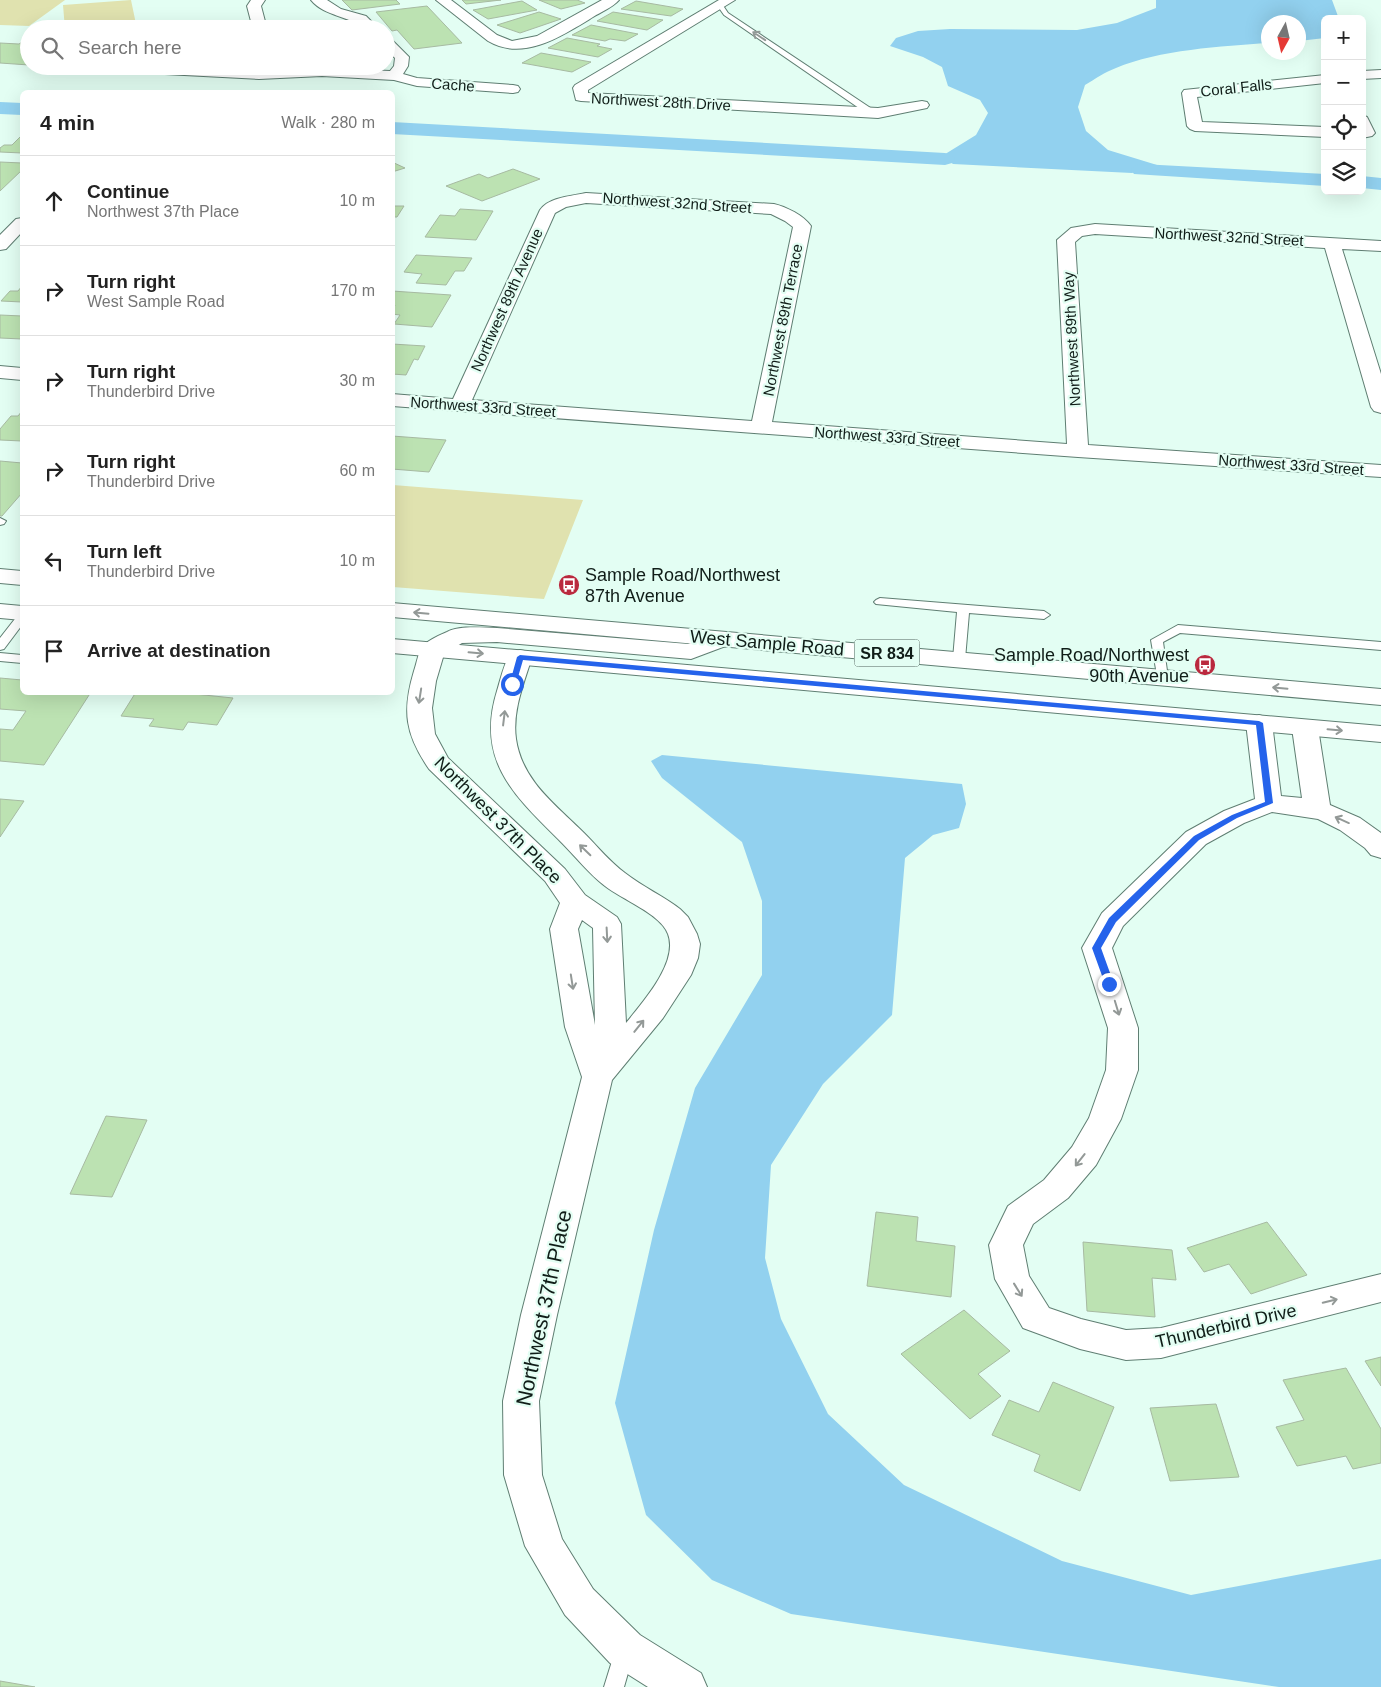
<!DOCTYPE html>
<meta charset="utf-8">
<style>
:root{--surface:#fff;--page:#f6f6f6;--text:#222;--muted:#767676;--line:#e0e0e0}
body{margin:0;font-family:Helvetica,sans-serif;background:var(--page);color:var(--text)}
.controls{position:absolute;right:15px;top:15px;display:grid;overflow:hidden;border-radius:8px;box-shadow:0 5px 20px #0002}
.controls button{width:45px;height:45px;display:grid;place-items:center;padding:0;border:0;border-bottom:1px solid var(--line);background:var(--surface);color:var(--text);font:25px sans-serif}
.compass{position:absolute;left:1261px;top:15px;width:45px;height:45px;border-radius:50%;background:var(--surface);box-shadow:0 5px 20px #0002;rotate:188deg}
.stop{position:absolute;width:15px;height:15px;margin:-11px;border:4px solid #2563eb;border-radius:50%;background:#fff}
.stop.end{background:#2563eb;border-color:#fff;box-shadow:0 1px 5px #0008}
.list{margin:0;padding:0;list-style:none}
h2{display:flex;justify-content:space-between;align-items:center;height:65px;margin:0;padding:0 20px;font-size:21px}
h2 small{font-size:16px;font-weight:400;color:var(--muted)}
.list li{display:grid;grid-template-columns:32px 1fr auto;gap:15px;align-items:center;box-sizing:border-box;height:90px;padding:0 20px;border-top:1px solid var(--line)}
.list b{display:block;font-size:19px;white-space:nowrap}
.list p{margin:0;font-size:16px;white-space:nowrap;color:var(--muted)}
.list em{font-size:16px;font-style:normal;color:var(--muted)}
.icon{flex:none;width:28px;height:28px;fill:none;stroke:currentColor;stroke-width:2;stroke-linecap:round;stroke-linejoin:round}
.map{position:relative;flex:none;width:1381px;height:1687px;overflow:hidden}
.search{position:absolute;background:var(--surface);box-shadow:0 5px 20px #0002;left:20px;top:20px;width:375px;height:55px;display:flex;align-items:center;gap:12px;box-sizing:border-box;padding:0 18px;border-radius:28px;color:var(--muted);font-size:19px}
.panel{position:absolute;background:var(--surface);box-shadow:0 5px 20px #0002;left:20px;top:90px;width:375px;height:605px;border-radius:8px}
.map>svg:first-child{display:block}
.green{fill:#e0e2af}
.water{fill:#92d1ef}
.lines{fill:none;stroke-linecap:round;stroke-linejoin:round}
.canal{fill:#92d1ef;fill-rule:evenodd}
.building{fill:#bce2b2;stroke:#a7baa2}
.lane-casing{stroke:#5f7e72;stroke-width:2}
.street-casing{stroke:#5f7e72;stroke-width:2}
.primary-casing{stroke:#5f7e72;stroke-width:2}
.lane{fill:#fff;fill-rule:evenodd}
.street{fill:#fff;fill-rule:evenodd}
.primary{fill:#fff;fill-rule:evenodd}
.oneway{stroke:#939997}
.route{fill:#2563eb}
.labels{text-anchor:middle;stroke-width:4.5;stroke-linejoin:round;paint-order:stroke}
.far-street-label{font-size:15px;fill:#101d18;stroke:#e3fef3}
.shield{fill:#e3fef3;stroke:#4f605a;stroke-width:1}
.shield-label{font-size:16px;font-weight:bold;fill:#101d18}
.poi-label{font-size:18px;fill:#101d18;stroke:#e3fef3;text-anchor:start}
.street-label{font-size:18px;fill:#101d18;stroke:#e3fef3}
.near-street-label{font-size:21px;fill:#101d18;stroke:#e3fef3}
</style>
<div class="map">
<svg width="1381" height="1687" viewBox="0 0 1381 1687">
<rect width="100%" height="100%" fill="#e3fef3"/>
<path class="green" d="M0,0H65L29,26L0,25Z
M131,0L136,24L65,29L63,5Z
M392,485H393L583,500L544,599L393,587Z"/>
<path class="water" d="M1156,0H1332L1339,19H1325V38L1299,41L1298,22H1268V43C1223,46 1158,50 1116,68C1105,72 1095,79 1085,85L1078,107L1086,131L1108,150L1157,165L1132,173L953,164L942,156L976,135L988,113L980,100L948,86L942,67L923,57L890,46L896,38L918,31L950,29L1077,30L1117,23L1156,8Z
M662,755L962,784L966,804L959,828L933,835L905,858L892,1015L823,1084L771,1165L765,1258L781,1319L828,1414L904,1485L1062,1561L1191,1595L1381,1559V1687H1279L791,1614L712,1580L646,1515L615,1403L654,1230L695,1088L762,975V901L742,842L662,778L651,761Z"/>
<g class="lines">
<path class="canal" d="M0,102L22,103V115L0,114Z
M392,122L945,153L952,155L955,159L952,163L945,165L392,134Z
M1141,164L1325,174V186L1134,174L1131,170L1134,166Z
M1362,176L1381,178V190L1362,188Z"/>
</g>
<path class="building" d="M342,0H396L400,4L352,10Z
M462,0H501L466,4Z
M539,0H577L585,3L561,9Z
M522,1L537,10L488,19L473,10Z
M636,1L683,9L671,16L621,9Z
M427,6L462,43L414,49L397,30L392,31L376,12Z
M539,12L561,19L520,33L497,25Z
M613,12L663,20L647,30L597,21Z
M591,25L638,34L625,41L610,39L605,41L572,35Z
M567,38L600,44L597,46L612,49L598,57L548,48Z
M22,42H29V65L0,63V43L19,44Z
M541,53L591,62L572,72L522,63Z
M21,136L22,153L0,152V148L4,145H12Z
M0,162L22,163V170L0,191Z
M392,162L405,168L392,172Z
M513,169L540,179L482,201L446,186L479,174L488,178Z
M392,206H404L397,217H392Z
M460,209L493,211L476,240L425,237L440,215L455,216Z
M416,255L472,258L464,271H455L446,285L416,283L422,274L404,272Z
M22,286V302L1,301L10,291H18Z
M392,291L451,295L432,327L394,324L400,315L392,314L395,305H392Z
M0,315L22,316V339L0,338Z
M392,344L425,346L418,360L414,359L406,375L392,374Z
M22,411V441L0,440V429L11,416H18Z
M392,436L446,440L429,472L392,469Z
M0,461L22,463V493L2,516H0Z
M0,678L22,680V692H91L44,765L0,761V729L13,730L26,711L0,709Z
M136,692H175L233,698L217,725L188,722L183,730L149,726L154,719L121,716Z
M0,799L24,801L0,837Z
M106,1116L147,1120L112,1197L70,1194Z
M876,1212L918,1217L916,1241L955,1246L951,1297L867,1286Z
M1267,1222L1307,1275L1251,1294L1229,1264L1204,1272L1187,1248Z
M1083,1242L1172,1250L1176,1280L1152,1278L1155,1317L1087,1311Z
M964,1310L1010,1351L978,1374L1001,1396L970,1419L901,1354Z
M1381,1357V1386L1365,1361Z
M1346,1368L1381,1429V1463L1353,1469L1346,1456L1297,1466L1276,1427L1304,1420L1283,1380Z
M1053,1382L1114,1407L1080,1491L1034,1471L1040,1455L992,1435L1009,1400L1039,1412Z
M1216,1404L1239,1477L1170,1481L1150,1408Z
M0,1681L35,1687H0Z"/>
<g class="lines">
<g class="lane-casing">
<path id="lane" d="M718,4H722L728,13L875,111V115H869L724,15L717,5Z
M0,518L6,521L4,524L0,525Z
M880,598L1044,611L1050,615L1044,619L969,613L965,659L959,663L953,659L957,612L876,604L874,602L876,600Z
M18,615H22V625L4,649L0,650V638Z
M1178,625L1381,642V650L1180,633L1163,642L1168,678L1166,681H1158L1151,640Z
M0,653L22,655V663L0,661Z
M624,1642L631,1645L634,1652L624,1687H604L617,1645Z"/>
</g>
<g class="street-casing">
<path id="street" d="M251,0H265L261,6L267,29H253L247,6Z
M311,0H327L341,9L366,16L379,29H364C349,15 325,17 311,0Z
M436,0H451L497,35L512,41L537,36L602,0H619C613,7 601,12 593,17C562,36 523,62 488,41Z
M719,0H735L588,90V93L878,108L922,101L927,102L929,105L927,108L922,109L878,118L581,101L576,100L573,88L575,85Z
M386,38L391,39L409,57L408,66L403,74L417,78L513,85L518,86L520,89L518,92L513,93L417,86L394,80L322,76L259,79L165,74L160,73L158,70L163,66H176L259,71L322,68L390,71L394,66L395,58L386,50Z
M1381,70V78L1362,79V71Z
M1325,75V83L1197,97L1202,122L1325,127V137L1195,131L1190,129L1187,126L1182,93L1184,90Z
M1362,115L1367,117L1375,133L1372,136L1362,138Z
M586,193L774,204C787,207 803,215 811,226L772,422L1067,444L1057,240L1071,228L1095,224L1381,241V251L1342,249L1381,374V413L1374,411L1371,407L1325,248L1095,234L1082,236L1075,242L1088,445L1381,465V477L1078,457L392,406V394L453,399L540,210C549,197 572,196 586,193ZM586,203L771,214L785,221L793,227L752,421L472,400L555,213L566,207Z
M22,218V232L6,249L0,250V235L16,219Z
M0,366L22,368V380L0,378Z
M497,628L688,644L723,632L731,634L735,639L731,644L691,659L497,642L462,643L444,654L436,681L432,708L435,734L448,758L565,869L585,895L617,917L621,924L626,1023C643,1002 679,962 668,934C661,914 621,899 605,886C589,874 576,857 562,843C516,797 475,762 497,691C501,678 504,663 511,652L520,650L529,652L532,657C524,683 512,711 516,739C522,781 556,805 584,833C598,847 610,862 625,873C643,887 663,896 680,909L688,917L697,934L700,944L698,958L691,975L663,1018L612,1080L557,1315L539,1401L542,1475L562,1539L593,1589L640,1635L701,1673L707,1687H648L610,1663L565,1615L525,1546L504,1475L503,1401L521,1315L582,1077L565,1027L550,929L560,903L545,881L429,769C405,734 402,711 414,671C417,663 418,651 424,645C429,640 440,635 447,632C461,625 482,628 497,628ZM582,920L593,928L595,1025L578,929Z
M1259,715L1268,718L1272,723L1281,796L1302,798L1292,728L1296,723L1305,720L1314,723L1318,728L1330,805L1360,818L1381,833V858L1371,855L1365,848L1340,830L1318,819L1272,812L1244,823L1206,844L1123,926L1112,948L1138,1028V1070L1121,1119L1096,1165L1068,1198L1033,1224L1023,1245L1029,1276L1049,1308L1081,1319L1126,1330L1161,1328L1381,1274V1302L1161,1358L1126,1360L1080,1349L1023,1328L995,1279L989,1245L1008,1206L1044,1180L1072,1147L1089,1118L1106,1070L1108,1028L1082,948L1102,913L1186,832L1224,811L1255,799L1246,723L1250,718Z"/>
</g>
<g class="primary-casing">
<path id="primary" d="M0,569L22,571V585L0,583Z
M392,603L1381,689V705L392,617Z
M0,604L22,606V620L0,618Z
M392,639L1381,726V742L392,653Z"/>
</g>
<use href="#lane" class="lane"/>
<use href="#street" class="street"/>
<use href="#primary" class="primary"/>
</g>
<defs><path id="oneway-shaft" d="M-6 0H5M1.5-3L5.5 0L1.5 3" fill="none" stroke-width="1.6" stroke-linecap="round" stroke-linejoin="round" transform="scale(1.25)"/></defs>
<g class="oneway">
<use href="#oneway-shaft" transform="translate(759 36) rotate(-146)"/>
<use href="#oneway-shaft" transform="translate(421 613) rotate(-175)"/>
<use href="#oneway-shaft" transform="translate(476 653) rotate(5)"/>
<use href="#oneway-shaft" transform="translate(1280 688) rotate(-175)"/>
<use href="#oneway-shaft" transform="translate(420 696) rotate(99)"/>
<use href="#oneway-shaft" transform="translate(504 718) rotate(-83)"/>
<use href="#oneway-shaft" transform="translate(1335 730) rotate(5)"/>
<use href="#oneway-shaft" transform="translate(1342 820) rotate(-156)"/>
<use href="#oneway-shaft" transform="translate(585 850) rotate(-136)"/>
<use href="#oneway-shaft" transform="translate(607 935) rotate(87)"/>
<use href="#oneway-shaft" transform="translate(572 982) rotate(81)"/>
<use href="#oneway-shaft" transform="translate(1117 1008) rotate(73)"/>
<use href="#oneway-shaft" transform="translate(639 1026) rotate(-51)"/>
<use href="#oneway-shaft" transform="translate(1080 1160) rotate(128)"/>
<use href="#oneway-shaft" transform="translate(1018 1290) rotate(58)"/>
<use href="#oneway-shaft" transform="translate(1330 1301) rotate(-14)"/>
</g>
<path class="route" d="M520,655L1259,721L1263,723L1273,803L1237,818L1199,840L1116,922L1101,948L1114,984L1109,988L1105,984L1092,948L1109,918L1194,836L1232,815L1265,802L1256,725L523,660L516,684L509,686L517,657Z"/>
<defs>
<g id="bus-disc" transform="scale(1.125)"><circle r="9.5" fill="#ba293e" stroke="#e3fef3"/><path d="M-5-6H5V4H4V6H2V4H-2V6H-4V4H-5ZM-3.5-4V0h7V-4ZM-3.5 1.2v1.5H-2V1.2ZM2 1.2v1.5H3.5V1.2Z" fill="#fff"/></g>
</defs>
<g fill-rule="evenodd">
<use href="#bus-disc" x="569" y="585"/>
<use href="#bus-disc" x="1205" y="665"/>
</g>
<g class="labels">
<g class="far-street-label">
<text transform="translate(453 85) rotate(4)" y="5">Cache</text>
<text transform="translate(1236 88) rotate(-6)" y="5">Coral Falls</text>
<text transform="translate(661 102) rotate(3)" y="5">Northwest 28th Drive</text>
<text transform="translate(677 203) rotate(4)" y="5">Northwest 32nd Street</text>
<text transform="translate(1229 237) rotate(3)" y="5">Northwest 32nd Street</text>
<text transform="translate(507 300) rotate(-66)" y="5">Northwest 89th Avenue</text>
<text transform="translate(783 320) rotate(-79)" y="5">Northwest 89th Terrace</text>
<text transform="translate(1072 339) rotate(-93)" y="5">Northwest 89th Way</text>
<text transform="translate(483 407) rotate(4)" y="5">Northwest 33rd Street</text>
<text transform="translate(887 437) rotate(4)" y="5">Northwest 33rd Street</text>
<text transform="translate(1291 465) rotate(4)" y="5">Northwest 33rd Street</text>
</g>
<rect class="shield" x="854.5" y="639.5" width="65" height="27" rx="4"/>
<g class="shield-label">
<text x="887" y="659">SR 834</text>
</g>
<g class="poi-label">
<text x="585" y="581">Sample Road/Northwest<tspan x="585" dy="21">87th Avenue</tspan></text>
<text x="1189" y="661" text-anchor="end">Sample Road/Northwest<tspan x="1189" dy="21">90th Avenue</tspan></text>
</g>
<g class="street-label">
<text transform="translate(767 643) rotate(5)" y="6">West Sample Road</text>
<text transform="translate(498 820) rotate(45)" y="6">Northwest 37th Place</text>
<text transform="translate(1226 1326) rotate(-13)" y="6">Thunderbird Drive</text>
</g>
<g class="near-street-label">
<text transform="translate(544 1308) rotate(-78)" y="7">Northwest 37th Place</text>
</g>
</g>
</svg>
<div class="controls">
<button>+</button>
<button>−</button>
<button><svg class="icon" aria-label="locate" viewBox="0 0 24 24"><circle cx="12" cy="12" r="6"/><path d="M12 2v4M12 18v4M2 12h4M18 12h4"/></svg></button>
<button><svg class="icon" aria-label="layers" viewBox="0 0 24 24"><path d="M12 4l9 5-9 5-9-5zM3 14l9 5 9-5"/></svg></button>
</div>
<svg class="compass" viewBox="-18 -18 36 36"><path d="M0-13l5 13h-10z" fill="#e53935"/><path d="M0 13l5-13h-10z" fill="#767676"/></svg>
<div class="stop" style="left:512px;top:684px"></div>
<div class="stop end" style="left:1109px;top:984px"></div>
<div class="search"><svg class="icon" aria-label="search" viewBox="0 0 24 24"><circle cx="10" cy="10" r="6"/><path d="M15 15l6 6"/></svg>Search here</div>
<section class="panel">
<h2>4 min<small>Walk · 280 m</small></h2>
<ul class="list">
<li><svg class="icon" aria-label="ahead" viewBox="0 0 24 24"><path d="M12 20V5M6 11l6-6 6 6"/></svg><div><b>Continue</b><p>Northwest 37th Place</p></div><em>10 m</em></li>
<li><svg class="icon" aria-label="right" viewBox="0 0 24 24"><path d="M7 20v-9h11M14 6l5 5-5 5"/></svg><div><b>Turn right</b><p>West Sample Road</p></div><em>170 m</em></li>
<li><svg class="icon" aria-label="right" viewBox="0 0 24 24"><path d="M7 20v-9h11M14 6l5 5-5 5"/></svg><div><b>Turn right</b><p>Thunderbird Drive</p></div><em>30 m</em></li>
<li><svg class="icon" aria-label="right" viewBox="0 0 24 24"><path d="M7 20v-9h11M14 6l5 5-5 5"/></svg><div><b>Turn right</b><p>Thunderbird Drive</p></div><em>60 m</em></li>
<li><svg class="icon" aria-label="left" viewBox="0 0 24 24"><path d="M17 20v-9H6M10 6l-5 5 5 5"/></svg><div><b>Turn left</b><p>Thunderbird Drive</p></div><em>10 m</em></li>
<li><svg class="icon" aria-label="arrive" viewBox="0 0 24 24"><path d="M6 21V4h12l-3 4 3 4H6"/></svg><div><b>Arrive at destination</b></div></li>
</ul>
</section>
</div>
